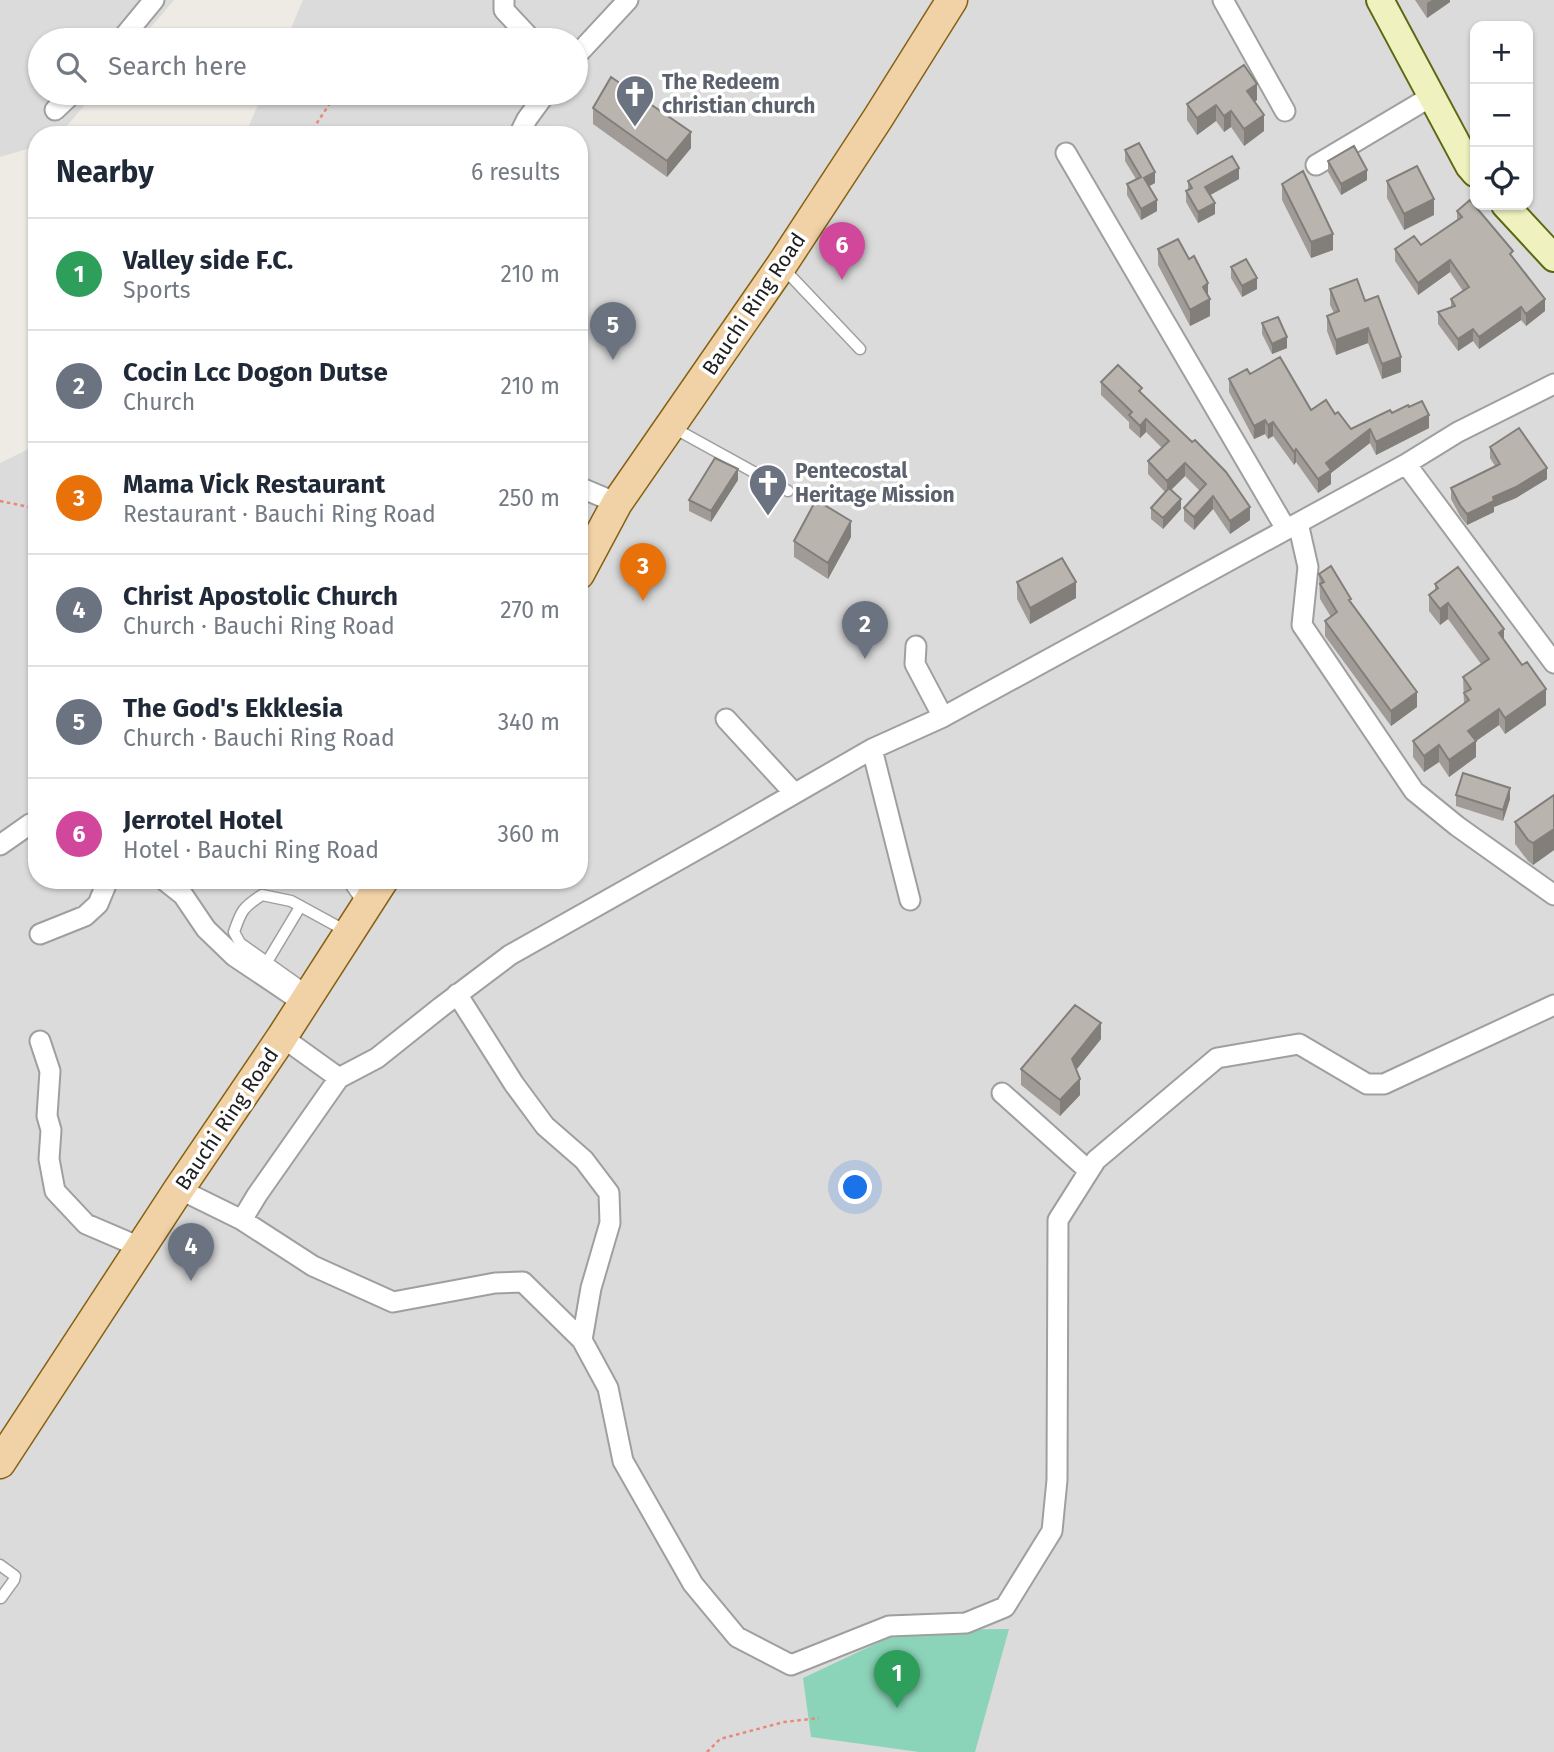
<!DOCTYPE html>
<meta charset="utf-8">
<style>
:root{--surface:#fff;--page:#f2f2f3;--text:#1f2937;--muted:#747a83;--line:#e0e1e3;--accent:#0b8043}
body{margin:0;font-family:"Fira Sans",sans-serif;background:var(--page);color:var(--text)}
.controls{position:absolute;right:21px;top:21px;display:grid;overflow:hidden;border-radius:14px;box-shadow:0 2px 5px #0004}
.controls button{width:63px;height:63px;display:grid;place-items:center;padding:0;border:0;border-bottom:2px solid var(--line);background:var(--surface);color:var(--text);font:35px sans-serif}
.you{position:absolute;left:856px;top:1188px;width:24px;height:24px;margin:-18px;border:5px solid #fff;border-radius:50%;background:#1a73e8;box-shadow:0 0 0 10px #1a73e833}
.badge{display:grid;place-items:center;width:46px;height:46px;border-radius:50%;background:var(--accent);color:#fff;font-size:23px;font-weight:700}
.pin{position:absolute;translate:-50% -58px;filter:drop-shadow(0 2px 4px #0008)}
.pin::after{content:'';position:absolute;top:37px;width:24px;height:21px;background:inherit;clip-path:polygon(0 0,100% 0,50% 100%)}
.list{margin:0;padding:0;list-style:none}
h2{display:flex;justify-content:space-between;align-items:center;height:91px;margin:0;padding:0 28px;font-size:30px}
h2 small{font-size:23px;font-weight:400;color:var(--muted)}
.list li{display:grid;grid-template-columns:46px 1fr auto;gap:21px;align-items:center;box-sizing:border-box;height:112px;padding:0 28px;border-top:2px solid var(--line)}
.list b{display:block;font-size:26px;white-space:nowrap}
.list p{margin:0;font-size:23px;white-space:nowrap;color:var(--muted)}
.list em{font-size:23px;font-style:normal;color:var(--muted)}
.icon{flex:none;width:38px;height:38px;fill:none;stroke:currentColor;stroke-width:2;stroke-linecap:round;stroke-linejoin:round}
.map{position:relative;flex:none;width:1554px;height:1752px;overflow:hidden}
.search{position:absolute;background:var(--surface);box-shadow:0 2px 5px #0004;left:28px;top:28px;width:560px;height:77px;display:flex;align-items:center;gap:18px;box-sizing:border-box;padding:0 24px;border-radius:38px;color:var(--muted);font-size:26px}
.panel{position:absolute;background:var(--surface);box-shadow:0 2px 5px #0004;left:28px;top:126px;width:560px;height:763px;border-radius:28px}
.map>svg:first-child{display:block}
.residential{fill:#dcdbdb;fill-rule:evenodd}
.pitch{fill:#8cd4b9}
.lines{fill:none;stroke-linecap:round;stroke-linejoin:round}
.lane-casing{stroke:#9f9f9f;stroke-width:13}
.street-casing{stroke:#9f9f9f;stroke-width:23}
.secondary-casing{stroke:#5e6812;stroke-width:30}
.primary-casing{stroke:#866111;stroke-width:33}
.path{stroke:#e9877a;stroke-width:2.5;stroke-dasharray:3.5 3.5;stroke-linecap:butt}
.lane{stroke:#fff;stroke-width:10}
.street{stroke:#fff;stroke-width:19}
.secondary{stroke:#eff2bf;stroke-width:26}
.primary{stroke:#f1d2a7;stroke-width:30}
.wall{fill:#a09b96}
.shaded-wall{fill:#827e7a}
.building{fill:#bab4ae;stroke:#827e7a;stroke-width:2}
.labels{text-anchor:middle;stroke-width:7;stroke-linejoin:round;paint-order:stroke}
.worship-label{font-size:21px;font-weight:bold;fill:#5b616d;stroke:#fff;text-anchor:start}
.street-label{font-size:21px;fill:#1e1e1e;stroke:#fff}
</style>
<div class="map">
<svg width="1554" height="1752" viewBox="0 0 1554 1752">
<rect width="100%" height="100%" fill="#eeebe5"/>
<path class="residential" d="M0,0H174L140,40H40V93H95L59,135H37V146L0,157Z
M303,0H1554V1752H0V463L37,445V880H579V135H245L263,93H576V40H286ZM1475,26H1528V205H1475Z"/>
<path class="pitch" d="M1009,1629L975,1752H919L811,1737L803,1678L905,1630Z"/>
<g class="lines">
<g class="lane-casing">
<path id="lane" d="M784,269L860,349
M672,427L788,491
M347,880L363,903
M267,962L300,907
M309,992L240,943L234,932C241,911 243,907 262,895L291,901L346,931
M0,1565L15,1576L14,1580L1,1598"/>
</g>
<g class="street-casing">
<path id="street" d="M504,0V10L532,40
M1223,0L1285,111
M121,40L154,0
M576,56L628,0
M55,110L73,93
M519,135L527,119L546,93
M1066,153L1286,529
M1316,165L1432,96
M1406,464L1554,663
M579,487L617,503
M1298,523L1308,567L1302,625L1414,791L1457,826L1554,895
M916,646L915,664L943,717
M726,719L794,793
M872,749L910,900
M0,845L30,824L37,822
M164,880L183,895L206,929L234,956L304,1003
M40,934L85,916L98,904L108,880
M457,994L514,1084L545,1126L584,1160L609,1193L610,1223L591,1288L582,1340
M282,1037L339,1078L377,1058L441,1007L510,955L721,836L872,749L943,717L1406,464L1458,432L1554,384
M40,1041L50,1071L47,1116L51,1130L49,1159L55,1191L86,1224L142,1248
M1002,1093L1089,1171
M179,1189L242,1220L313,1266L393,1302L495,1283L523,1282L582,1340L608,1388L623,1461L693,1584L737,1637L791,1665L889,1626L966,1623L1005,1607L1052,1531L1057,1480L1058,1220L1096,1160L1217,1058L1299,1044L1367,1084H1384L1554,1005
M242,1220L257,1195L339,1078"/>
</g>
<g class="secondary-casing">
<path id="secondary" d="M1380,0L1469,166L1475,173
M1505,205L1554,258"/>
</g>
<g class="primary-casing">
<path id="primary" d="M579,574L617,503L781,266L878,118L952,0
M0,1463L179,1189L282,1037L383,880"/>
</g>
<path class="path" d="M309,135L336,94L339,93
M0,501L29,507L37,506
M707,1752L720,1739L784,1722L819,1718"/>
<use href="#lane" class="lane"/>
<use href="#street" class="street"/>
<use href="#secondary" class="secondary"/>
<use href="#primary" class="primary"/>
</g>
<path class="wall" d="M1415,0H1450V2L1427,18Z
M1257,100L1254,102L1264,131L1244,146L1231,127L1224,132L1216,121L1197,135L1187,120V104Z
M593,108L691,148L667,177L593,124Z
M1125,150L1155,183L1149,186L1157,211L1141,220L1127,195V184L1136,179L1125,161Z
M1328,161L1367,180L1341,195L1328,172Z
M1239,179L1210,195L1215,214L1198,223L1186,202V191L1188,190V181Z
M1387,181L1434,215L1404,230L1387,198Z
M1282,184L1333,250L1311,258L1282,200Z
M1457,211L1513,258L1545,311L1526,326L1521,320L1479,349L1473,341L1458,351L1438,324V312L1451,307V299L1463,291L1450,272L1418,295L1395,261V249L1421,245L1457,220Z
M1158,249L1210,316L1190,326L1158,265Z
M1231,267L1257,289L1242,297L1231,278Z
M1330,289L1365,301L1401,372L1382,379L1368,343L1336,355L1327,331V316L1334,313L1330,305Z
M1262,323L1287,348L1272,354L1262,334Z
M1250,374L1311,410L1335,414L1351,429L1392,413L1429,428L1376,455L1370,443L1331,473V484L1318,493L1296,462L1294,465L1273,436L1268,439L1265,434L1254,439L1229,392V379Z
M1101,382L1142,394L1250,520L1230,534L1213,509L1194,530L1184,521V508L1200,491L1185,476L1171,490L1181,509L1163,529L1151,519V508L1165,492L1148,474V461L1162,448L1146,432L1140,438L1129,428V422L1101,395Z
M1490,447L1547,479L1516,498L1494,507V512L1467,525L1460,516L1451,499V488L1495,466L1490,458Z
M738,480L711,522L689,511V500Z
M851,537L828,579L794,557V541Z
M1319,574L1351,603L1417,707L1391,726L1325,636V621L1331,617L1320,599Z
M1017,582L1076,598L1030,624L1017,599Z
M1435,584L1504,641L1546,705L1505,734L1499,725L1476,741V757L1449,777L1439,762L1424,772L1413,757V741L1464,704L1463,677L1481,664L1448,619L1440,625L1429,611V595L1435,591Z
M1456,795L1510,799L1503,821L1456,806Z
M1554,795V850L1533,865L1528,861L1515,844V822Z
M1101,1039L1076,1070L1080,1095L1060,1116L1021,1085V1069Z"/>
<path class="shaded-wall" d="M1432,0H1450V2L1427,18V3Z
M1257,84V100L1247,107V91Z
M1216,105V121L1197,135V118Z
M1231,111V127L1224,132V116Z
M1264,115V131L1244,146V129Z
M691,132V148L667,177V161Z
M1239,168V179L1205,198V187Z
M1367,170V180L1341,195V184Z
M1155,172V183L1144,189V178Z
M1434,199V215L1404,230V214Z
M1157,200V211L1141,220V209Z
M1215,203V214L1198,223V212Z
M1333,234V250L1311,258V242Z
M1450,260V272L1418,295V283Z
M1257,278V289L1242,297V286Z
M1208,283V300L1203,287Z
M1210,299V316L1190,326V310Z
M1545,299V311L1526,326V314Z
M1521,307V320L1479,349V337Z
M1368,328V343L1336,355V340Z
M1473,329V341L1458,351V339Z
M1287,337V348L1272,354V344Z
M1401,357V372L1382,379V364Z
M1429,415V428L1376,455V442Z
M1146,419V432L1140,438V426Z
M1265,420V434L1254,439V426Z
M1273,422V436L1268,439V425Z
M1370,429V443L1331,473V484L1318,493V479L1326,463Z
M1296,449V462L1294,465V452Z
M1185,463V476L1167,494V481Z
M1547,468V479L1516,498L1494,507V512L1467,525V514L1493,497Z
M738,469V480L711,522V511Z
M1213,496V509L1194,530V517Z
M1181,499V509L1163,529V518Z
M1250,507V520L1230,534V521Z
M851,521V537L828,579V563Z
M1076,582V598L1030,624V608Z
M1448,603V619L1440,625V609Z
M1504,629V645L1499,633Z
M1546,689V705L1505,734V718Z
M1417,692V707L1391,726V711Z
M1499,709V725L1476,741V757L1449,777V760L1468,731Z
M1439,745V762L1424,772V756Z
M1510,788V799L1503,821V810Z
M1554,829V850L1533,865V843Z
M1101,1023V1039L1072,1075V1059Z
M1080,1079V1095L1060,1116V1100Z"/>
<path class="building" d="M1244,65L1257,84L1247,91L1264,115L1244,129L1231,111L1224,116L1216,105L1197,118L1187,104Z
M611,77L691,132L667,161L593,108Z
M1139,143L1155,172L1144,178L1157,200L1141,209L1127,184L1141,177L1125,150Z
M1354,146L1367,170L1341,184L1328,161Z
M1232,156L1239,168L1205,187L1215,203L1198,212L1186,191L1192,188L1188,181Z
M1417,166L1434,199L1404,214L1387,181Z
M1303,171L1333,234L1311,242L1282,184Z
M1470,200L1513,251L1510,254L1545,299L1526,314L1521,307L1479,337L1473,329L1458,339L1438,312L1455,306L1451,299L1469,287L1450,260L1418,283L1395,249L1414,236L1421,245L1462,217L1457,211Z
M1178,239L1189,259L1194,256L1208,283L1203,287L1210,299L1190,310L1158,249Z
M1246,259L1257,278L1242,286L1231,267Z
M1357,279L1365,301L1378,296L1401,357L1382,364L1368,328L1336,340L1327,316L1339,311L1330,289Z
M1278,317L1287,337L1272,344L1262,323Z
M1280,357L1311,410L1326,400L1335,414L1338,412L1351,429L1390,410L1392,413L1408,405L1409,407L1422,401L1429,415L1376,442L1370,429L1326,463L1331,470L1318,479L1296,449L1294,452L1273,422L1268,425L1265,420L1254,426L1229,379L1247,369L1250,374Z
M1118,365L1142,388L1139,391L1192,442L1195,440L1226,472L1250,507L1230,521L1213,496L1194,517L1184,508L1206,484L1185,463L1167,481L1148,461L1169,441L1146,419L1140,426L1129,415L1132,412L1101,382Z
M1519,428L1547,468L1516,487L1493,497L1494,501L1467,514L1460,505L1451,488L1500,464L1490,447Z
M715,458L738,469L711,511L689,500Z
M1169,488L1181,499L1163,518L1151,508Z
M816,500L851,521L828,563L794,541Z
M1062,558L1076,582L1030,608L1017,582Z
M1331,566L1351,599L1349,600L1417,692L1391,711L1325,621L1337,612L1320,584L1324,582L1319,574Z
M1458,567L1504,629L1499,633L1522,665L1527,662L1546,689L1505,718L1499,709L1468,731L1476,741L1449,760L1439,745L1424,756L1413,741L1469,700L1464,693L1471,689L1463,677L1489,659L1448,603L1440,609L1429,595L1438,588L1435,584Z
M1463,773L1510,788L1503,810L1456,795Z
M1554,795V829L1533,843L1528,840L1515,822Z
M1075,1005L1101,1023L1072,1059L1080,1079L1060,1100L1021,1069Z"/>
<defs>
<g id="church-pin" transform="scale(2.0125)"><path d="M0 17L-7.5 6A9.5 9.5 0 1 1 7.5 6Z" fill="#6b7280" stroke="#fff"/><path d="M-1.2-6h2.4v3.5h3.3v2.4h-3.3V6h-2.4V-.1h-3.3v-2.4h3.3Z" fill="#fff"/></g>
</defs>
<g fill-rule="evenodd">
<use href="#church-pin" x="635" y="94"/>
<use href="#church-pin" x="768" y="483"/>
</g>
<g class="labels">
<g class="worship-label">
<text x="662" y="89">The Redeem<tspan x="662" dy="24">christian church</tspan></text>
<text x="795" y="478">Pentecostal<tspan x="795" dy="24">Heritage Mission</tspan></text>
</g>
<g class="street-label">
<text transform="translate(754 304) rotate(-56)" y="7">Bauchi Ring Road</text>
<text transform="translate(227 1119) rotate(-56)" y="7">Bauchi Ring Road</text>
</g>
</g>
</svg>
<div class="controls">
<button>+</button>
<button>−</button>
<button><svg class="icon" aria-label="locate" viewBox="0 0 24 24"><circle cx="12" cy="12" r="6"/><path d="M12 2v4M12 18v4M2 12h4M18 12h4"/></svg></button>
</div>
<div class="you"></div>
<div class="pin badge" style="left:897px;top:1708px;background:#2e9e5b">1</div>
<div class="pin badge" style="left:865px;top:659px;background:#6b7280">2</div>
<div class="pin badge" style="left:643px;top:601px;background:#e8710a">3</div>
<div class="pin badge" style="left:191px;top:1281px;background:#6b7280">4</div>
<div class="pin badge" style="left:613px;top:360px;background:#6b7280">5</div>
<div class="pin badge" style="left:842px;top:280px;background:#d1479c">6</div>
<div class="search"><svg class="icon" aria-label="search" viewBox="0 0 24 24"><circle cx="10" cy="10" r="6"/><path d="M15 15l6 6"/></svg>Search here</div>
<section class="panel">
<h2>Nearby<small>6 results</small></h2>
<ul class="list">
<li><span class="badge" style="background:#2e9e5b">1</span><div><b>Valley side F.C.</b><p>Sports</p></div><em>210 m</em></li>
<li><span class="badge" style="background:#6b7280">2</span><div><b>Cocin Lcc Dogon Dutse</b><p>Church</p></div><em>210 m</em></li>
<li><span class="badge" style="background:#e8710a">3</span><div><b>Mama Vick Restaurant</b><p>Restaurant · Bauchi Ring Road</p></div><em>250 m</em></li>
<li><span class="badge" style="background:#6b7280">4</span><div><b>Christ Apostolic Church</b><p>Church · Bauchi Ring Road</p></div><em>270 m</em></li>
<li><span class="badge" style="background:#6b7280">5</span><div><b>The God's Ekklesia</b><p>Church · Bauchi Ring Road</p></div><em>340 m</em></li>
<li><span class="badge" style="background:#d1479c">6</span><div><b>Jerrotel Hotel</b><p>Hotel · Bauchi Ring Road</p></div><em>360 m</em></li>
</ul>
</section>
</div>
